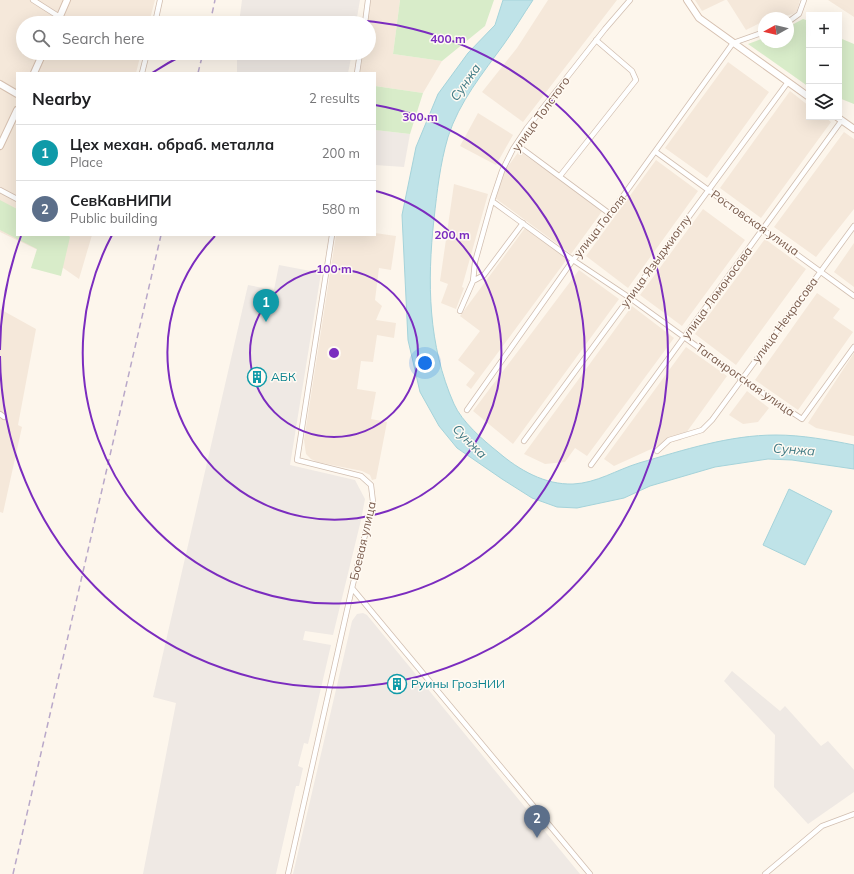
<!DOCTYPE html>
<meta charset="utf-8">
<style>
:root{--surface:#fff;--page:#f6f6f6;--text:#202124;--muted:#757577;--line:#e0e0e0;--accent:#0b8043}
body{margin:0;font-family:Mulish,sans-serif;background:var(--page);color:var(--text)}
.controls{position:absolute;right:12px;top:12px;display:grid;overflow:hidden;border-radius:0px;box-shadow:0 4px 16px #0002}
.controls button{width:36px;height:36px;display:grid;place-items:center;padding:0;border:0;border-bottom:1px solid var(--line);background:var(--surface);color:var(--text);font:20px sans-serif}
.compass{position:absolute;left:758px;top:12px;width:36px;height:36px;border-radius:50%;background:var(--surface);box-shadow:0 4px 16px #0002;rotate:262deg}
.you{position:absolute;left:425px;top:363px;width:14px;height:14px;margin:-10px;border:3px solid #fff;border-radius:50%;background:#1a73e8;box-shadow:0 0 0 6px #1a73e833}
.badge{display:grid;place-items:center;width:26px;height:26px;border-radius:50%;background:var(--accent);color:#fff;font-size:13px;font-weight:700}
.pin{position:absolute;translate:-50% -33px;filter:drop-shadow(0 1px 2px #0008)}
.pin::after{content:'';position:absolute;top:21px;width:14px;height:12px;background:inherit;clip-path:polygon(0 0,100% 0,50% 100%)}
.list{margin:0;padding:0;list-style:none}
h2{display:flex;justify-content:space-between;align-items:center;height:52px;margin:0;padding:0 16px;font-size:17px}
h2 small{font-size:13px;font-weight:400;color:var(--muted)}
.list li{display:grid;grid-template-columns:26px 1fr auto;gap:12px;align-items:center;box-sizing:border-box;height:56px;padding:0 16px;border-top:1px solid var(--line)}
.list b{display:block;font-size:15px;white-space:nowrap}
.list p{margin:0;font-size:13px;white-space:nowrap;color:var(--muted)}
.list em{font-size:13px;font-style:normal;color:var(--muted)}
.icon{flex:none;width:22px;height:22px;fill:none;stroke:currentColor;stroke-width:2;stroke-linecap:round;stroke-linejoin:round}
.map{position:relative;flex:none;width:854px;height:874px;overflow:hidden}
.search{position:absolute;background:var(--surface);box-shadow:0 4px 16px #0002;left:16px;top:16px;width:360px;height:44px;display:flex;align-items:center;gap:10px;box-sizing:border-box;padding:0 14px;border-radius:22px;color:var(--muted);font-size:15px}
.panel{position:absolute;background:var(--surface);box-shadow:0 4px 16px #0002;left:16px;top:72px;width:360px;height:164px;border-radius:0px}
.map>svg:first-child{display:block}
.residential{fill:#f5e8da}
.industrial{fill:#efe9e4}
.green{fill:#d8ecc9}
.water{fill:#bfe3e8;stroke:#a5d3da}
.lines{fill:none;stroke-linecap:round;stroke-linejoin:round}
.street-casing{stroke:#d1beb0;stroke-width:6}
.secondary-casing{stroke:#d6c0b0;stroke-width:8}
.street{stroke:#fff;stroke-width:4.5}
.secondary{stroke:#fff;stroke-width:6}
.rail{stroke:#b9a8c9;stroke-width:1.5;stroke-dasharray:6 4;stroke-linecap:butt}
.ring{fill:none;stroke:#7b2cbf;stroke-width:2}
.labels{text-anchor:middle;stroke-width:3;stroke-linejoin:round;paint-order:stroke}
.street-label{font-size:12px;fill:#7a5c4d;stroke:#fffaf3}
.culture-label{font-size:12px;fill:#0d838f;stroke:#fffaf3;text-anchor:start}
.water-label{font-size:13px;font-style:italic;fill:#437c86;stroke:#fffaf3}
.centre{fill:#7b2cbf;stroke:#fffaf3;stroke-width:2}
.ring-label{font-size:12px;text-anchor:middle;font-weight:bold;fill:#7b2cbf;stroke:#fffaf3;stroke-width:3;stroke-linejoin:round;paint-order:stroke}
</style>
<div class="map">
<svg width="854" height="874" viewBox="0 0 854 874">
<rect width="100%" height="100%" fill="#fdf6ec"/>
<path class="residential" d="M0,0H155L149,23H23V53H141L136,73H17V235H92L79,279L36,249L0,232Z
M371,0H400L393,54L442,61L423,93L375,86V73H360L363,53H369V23H367Z
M548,0H617L523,122L482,92L517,48Z
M695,0H725L702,11Z
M727,0H800L797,11L793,14L777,18H773L772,16L764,18V21L746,30Z
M828,0H854V17Z
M728,62L769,92L707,178L665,148Z
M790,91L809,106V117H825L831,122L761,218L720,188Z
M478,113L513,135L496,165L460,146Z
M844,132L854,139V209L816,257L774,227Z
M519,151L603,210L571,254L495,198L503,173Z
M656,160L698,191L628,288L586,256Z
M454,184L488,194L462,287L464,288L456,309L441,303L448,284L440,281Z
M703,209L745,240L682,326L640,295Z
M525,228L567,259L471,389L466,385L475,373L458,360L480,331L460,316Z
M375,233L396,236L391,270L379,268L375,300L382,306L376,320L396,323L394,338L377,335L373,362L361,361L357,389L376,392L371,419L387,422L376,479L372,480L370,475L362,471L317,462L311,459L306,454L304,440L336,235H375Z
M765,239L806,269L736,365L695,334Z
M854,243V287L834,272Z
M579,270L619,299L513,444L473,411Z
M817,293L840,309L833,318L853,332L798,410L755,380Z
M632,306L674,338L587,456L575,448L565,462L545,464L524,454Z
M0,309L36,329L18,425L22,427L3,513L0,512Z
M686,347L727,376L681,440L660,445L614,466L604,459Z
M854,353V436L816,428L808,423Z
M747,391L769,408L758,422L743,424L729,415Z"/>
<path class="industrial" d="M242,0H360L356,23H239Z
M237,53H352L348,73H237Z
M375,130L410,134L404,167L375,165Z
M279,265L321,273L290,465L355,480L365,499L361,520L333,635L305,631L303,640L331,645L308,744L304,743L298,766L303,768L299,786H296L276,874H143L176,703L153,697L248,285L274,290Z
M363,613L367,615L580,874H293L352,621L357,614Z
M732,671L780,711L785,706L821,746L828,741L854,770V792L808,824L774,787L775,735L724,681Z"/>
<path class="green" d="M400,0H494L485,26L442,61L393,54Z
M803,19L809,21V87L748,44L764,38V42H788V27Z
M842,39L854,44V104L839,98V48Z
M375,86L423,93L410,134L375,130Z
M0,200L17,209V235H68L70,237L61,276L31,268L37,249L0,230Z"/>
<path class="water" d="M503,0H533C523,15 514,30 504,44C483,73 459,102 448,137C440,164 437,192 434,219C427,282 428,345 454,404C462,422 483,440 498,452C519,470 545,485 573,484C597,483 616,470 639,463C684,450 729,435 776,435C802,435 829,440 854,445V469L792,460L768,459L715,467L650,486L624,498L577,508L557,507L532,498L502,479L457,448L439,426L420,392L408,340L402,215L416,147L438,94L468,53L495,25Z
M789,489L832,511L805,565L763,545Z"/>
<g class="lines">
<g class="street-casing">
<path id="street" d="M33,0L69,23
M788,22L799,14L804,0
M155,23L160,0
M365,23L368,0
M142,73L147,53
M357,73L360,53
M517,145L610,214
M656,152L854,296
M560,176L636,80L632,71L596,40
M0,190L17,199
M492,201L573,260L630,298L742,379L802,419L854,347
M473,281L484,275L523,223
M460,311L473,281L475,262L492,201L502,171L513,149L527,128L605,29L630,0
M467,410L573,260L610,214L733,43L764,32
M0,414L4,417
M524,441L788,82
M657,451L669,440L702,430L712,420L854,226
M591,465L842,120
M352,588L590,874
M288,874L352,588L373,502L371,485L361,476L297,460L332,235
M765,874L822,826L854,814"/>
</g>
<g class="secondary-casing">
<path id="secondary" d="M687,0L699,18L809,97
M57,23L67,0
M34,73L43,53
M0,84L17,94
M837,117L854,129
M0,146L17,110"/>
</g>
<use href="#street" class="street"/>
<use href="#secondary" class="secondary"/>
<path class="rail" d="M210,23L215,0
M198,73L203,53
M13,874L161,235"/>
</g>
<g class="ring">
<circle cx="334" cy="353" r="84"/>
<path d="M376 191A167 167 0 1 1 215 236"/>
<path d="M375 105A251 251 0 1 1 112 235"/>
<path d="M0 350A334 334 0 0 1 21 236M152 73A334 334 0 0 1 185 54M285 23A334 334 0 1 1 0 356"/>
</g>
<defs>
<g id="building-ring" transform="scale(1)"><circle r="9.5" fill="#fffaf3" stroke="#0f9aa8" stroke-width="1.5"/><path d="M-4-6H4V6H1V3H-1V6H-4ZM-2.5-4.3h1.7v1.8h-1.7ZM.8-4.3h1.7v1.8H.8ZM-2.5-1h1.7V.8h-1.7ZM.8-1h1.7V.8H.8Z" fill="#0f9aa8"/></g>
</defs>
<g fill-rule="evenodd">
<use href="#building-ring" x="257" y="377"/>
<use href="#building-ring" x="397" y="684"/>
</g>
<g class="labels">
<g class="street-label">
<text transform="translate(541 114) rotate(-54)" y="4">улица Толстого</text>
<text transform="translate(755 223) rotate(35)" y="4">Ростовская улица</text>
<text transform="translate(600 226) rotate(-52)" y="4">улица Гоголя</text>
<text transform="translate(656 261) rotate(-54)" y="4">улица Языджиоглу</text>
<text transform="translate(717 293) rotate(-54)" y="4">улица Ломоносова</text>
<text transform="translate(785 320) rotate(-54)" y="4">улица Некрасова</text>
<text transform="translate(745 380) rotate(35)" y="4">Таганрогская улица</text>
<text transform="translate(363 541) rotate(-77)" y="4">Боевая улица</text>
</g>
<g class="culture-label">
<text x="271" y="381">АБК</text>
<text x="411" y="688">Руины ГрозНИИ</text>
</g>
<g class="water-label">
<text transform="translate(465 82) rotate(-55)" y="5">Сунжа</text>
<text transform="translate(470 441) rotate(45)" y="5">Сунжа</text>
<text transform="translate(794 449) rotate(4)" y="5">Сунжа</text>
</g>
</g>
<circle cx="334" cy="353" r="6" class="centre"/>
<g class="ring-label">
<text x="448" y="43">400 m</text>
<text x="420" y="121">300 m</text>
<text x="452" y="239">200 m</text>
<text x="334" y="273">100 m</text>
</g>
</svg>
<div class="controls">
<button>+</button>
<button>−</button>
<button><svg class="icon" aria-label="layers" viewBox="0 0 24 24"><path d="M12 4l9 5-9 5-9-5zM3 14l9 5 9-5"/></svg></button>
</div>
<svg class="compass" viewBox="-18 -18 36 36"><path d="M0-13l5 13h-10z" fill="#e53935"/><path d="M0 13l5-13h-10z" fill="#757577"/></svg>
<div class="you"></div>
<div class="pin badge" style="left:266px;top:322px;background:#0f9aa8">1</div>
<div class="pin badge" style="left:537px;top:838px;background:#5c6f8a">2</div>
<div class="search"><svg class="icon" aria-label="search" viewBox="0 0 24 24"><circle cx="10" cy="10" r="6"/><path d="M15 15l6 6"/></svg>Search here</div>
<section class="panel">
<h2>Nearby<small>2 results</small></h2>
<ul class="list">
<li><span class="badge" style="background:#0f9aa8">1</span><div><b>Цех механ. обраб. металла</b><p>Place</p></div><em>200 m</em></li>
<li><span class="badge" style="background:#5c6f8a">2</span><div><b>СевКавНИПИ</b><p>Public building</p></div><em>580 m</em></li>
</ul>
</section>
</div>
